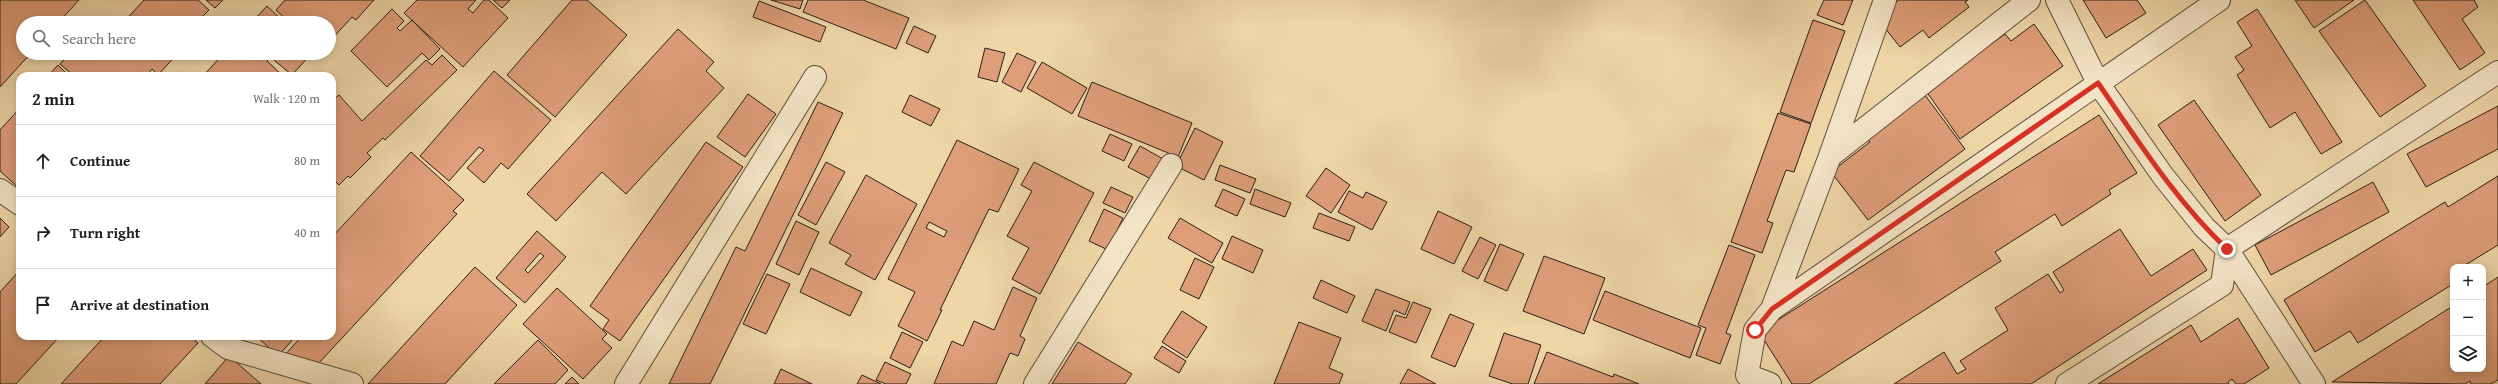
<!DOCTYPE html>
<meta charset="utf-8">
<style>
:root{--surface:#fff;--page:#f2f2f2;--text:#202124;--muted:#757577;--line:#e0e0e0}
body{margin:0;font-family:"Gentium Book Plus",serif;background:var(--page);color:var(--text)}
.controls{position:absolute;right:12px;bottom:12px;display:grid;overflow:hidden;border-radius:8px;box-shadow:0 2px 10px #0003}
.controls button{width:36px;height:36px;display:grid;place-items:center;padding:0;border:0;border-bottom:1px solid var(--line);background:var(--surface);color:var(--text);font:20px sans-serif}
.stop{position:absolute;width:12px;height:12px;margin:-9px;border:3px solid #d93025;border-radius:50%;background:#fff}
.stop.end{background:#d93025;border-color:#fff;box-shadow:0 1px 4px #0008}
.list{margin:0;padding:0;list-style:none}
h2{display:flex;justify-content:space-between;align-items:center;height:52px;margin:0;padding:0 16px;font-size:17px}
h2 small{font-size:13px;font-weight:400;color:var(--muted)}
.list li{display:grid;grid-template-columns:26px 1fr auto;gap:12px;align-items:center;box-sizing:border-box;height:72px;padding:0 16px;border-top:1px solid var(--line)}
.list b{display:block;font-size:15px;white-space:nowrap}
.list em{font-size:13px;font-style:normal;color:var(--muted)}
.icon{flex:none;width:22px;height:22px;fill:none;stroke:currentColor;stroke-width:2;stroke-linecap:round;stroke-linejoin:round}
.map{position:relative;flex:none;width:2498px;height:384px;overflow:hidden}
.search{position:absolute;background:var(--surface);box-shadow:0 2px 10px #0003;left:16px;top:16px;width:320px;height:44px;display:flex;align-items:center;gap:10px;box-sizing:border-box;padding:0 14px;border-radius:22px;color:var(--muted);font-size:15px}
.panel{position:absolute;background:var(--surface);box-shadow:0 2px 10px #0003;left:16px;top:72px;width:320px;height:268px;border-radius:12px}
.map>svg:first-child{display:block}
.building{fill:#de9e79;stroke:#2a1f17;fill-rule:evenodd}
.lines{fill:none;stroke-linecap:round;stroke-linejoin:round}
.minor-casing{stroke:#5b4d3b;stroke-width:24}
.minor{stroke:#f4e4c6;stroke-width:22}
.route{stroke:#d93025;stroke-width:5}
</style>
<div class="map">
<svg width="2498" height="384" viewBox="0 0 2498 384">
<rect width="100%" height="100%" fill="#eed6a7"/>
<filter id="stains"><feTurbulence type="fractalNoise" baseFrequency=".005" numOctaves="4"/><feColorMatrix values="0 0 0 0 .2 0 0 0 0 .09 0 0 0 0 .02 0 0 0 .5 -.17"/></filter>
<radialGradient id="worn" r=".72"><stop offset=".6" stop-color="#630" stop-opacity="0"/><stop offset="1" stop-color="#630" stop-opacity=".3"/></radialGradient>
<path class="building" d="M0,0H79L58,23H23V53H31L0,87Z
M144,0H198L209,10L196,23H123Z
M206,0H223L215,8Z
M285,0H374L356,20L352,17L329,42V23H290L276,10Z
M417,0H476L468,9L473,13L484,0H489L508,18L463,67L404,13Z
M493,0H510L502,8Z
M572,0H587L627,35L555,117L507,75Z
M771,0H803L800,9Z
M808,0H863L909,18L896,49L803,12Z
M1824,0H1853L1843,25L1817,15Z
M1899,0H1968L1965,2L1969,7L1929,38L1923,30L1900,47L1881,23L1884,11Z
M2083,0H2137L2146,13L2106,38Z
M2295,0H2354L2314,28Z
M2365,0L2426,86L2380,117L2319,31Z
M2413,0H2474L2478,7L2462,19L2485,53L2460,70Z
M759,1L826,27L820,42L753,17Z
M267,6L285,23H251Z
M392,9L404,21L397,28L400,31L412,20L440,49L429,60L422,53L387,87L351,51Z
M2257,9L2342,142L2321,154L2295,112L2270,128L2237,75L2244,70L2235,57L2252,46L2237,22Z
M104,16L112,23H98Z
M1813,20L1845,31L1811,123L1780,112Z
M2034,24L2063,66L1960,139L1926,91L2005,34L2011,41Z
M914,26L936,36L928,53L906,43Z
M678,29L714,62L706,71L724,88L626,194L602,172L556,221L527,194Z
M985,48L1005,53L997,82L978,77Z
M70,53H178L158,75L152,69L146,76H74L60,64Z
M224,53H274L267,61L283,76H203Z
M279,53H312L292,75L274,60Z
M1017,53L1036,62L1021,92L1002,82Z
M442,55L457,70L385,140L383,138L367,153L371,157L350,178L348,176L339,185L332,178V101L339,95L362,121L426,60L432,65Z
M1042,62L1087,88L1072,114L1027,88Z
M58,65L69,76H48Z
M494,71L551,120L508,169L501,163L484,183L467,168L484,150L479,147L449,181L420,156Z
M1092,82L1192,123L1178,157L1078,116Z
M1922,91L1965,149L1868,220L1831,172L1870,142L1864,135Z
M748,94L776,114L745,157L717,137Z
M910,95L940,109L931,126L902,112Z
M2194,100L2261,195L2225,221L2158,125Z
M818,102L843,113L710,384H669L736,247L745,251Z
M2498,106V149L2426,187L2407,154Z
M20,108V189L0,171V130Z
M1778,113L1811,124L1794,172L1786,170L1767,221L1773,223L1762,253L1731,242Z
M2099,115L2137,173L2109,190L2111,194L2062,226L2055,214L1995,252L2001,261L1809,384H1792L1759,332Z
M1195,128L1223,142L1204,180L1176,166Z
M1110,134L1132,144L1124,161L1102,151Z
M957,140L1019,169L998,212L989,209L940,310H942L927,341L898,326L915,292L888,279ZM929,222L947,231L944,237L926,228Z
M706,142L743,167L620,341L603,329L609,320L590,306Z
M1140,146L1165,160L1153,180L1128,167Z
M411,152L464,200L453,211L457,214L305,378L283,357L302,336H332V237Z
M826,162L845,172L816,225L798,215Z
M1034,162L1094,193L1040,294L1012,279L1029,248L1007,236L1032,191L1021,185Z
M1220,165L1256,179L1250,193L1215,180Z
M1326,168L1350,185L1331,213L1306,196Z
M866,175L917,204L875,280L845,264L851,255L829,243Z
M2498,176V245L2462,267H2453V284L2358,343L2350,331L2315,352L2284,300L2445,202L2448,207Z
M2373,182L2389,212L2271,275L2255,245Z
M1111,187L1133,197L1125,213L1103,203Z
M1223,189L1245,199L1237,216L1215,206Z
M1255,189L1291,203L1285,217L1250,204Z
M1349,191L1363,198L1366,192L1387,202L1372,230L1338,212Z
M1104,209L1123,218L1108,250L1089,241Z
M1438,211L1472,227L1454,264L1421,249Z
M1319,213L1355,227L1349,241L1313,228Z
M0,218L9,227L0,237Z
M1180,218L1223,243L1212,263L1168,238Z
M796,221L819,232L799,275L776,264Z
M2120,229L2151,276L2193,249L2207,270L2031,384H1894L1944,352L1957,374L1966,369L1960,361L2008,330L1995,308L2048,274L2060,293L2064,290L2053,272Z
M537,231L566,257L525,303L496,278ZM540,253L544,256L528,273L525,270Z
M1232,236L1263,250L1253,273L1222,259Z
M1480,237L1496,245L1478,279L1462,271Z
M1500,244L1524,254L1507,291L1484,281Z
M1729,245L1755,255L1726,333L1731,335L1720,364L1696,355L1706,328L1698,325Z
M1544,256L1605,278L1584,334L1523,311Z
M1195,258L1214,267L1199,299L1180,290Z
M475,267L517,305L445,384H368Z
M811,268L862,292L850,316L800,292Z
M20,270V336H60L16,384H0V292Z
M767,274L790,284L766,334L743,324Z
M2498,277V380L2491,384H2471L2470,381L2465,384L2332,382L2453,306V369H2483V287Z
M1321,280L1355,296L1347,313L1313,298Z
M1013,287L1037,298L1020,336L1025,339L1018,356L1010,353L996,384H934L952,341L963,346L974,321L994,330Z
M557,288L607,334L602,339L612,348L583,379L523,324Z
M1376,289L1410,302L1405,315L1394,310L1386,331L1362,321Z
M1605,291L1701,328L1690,358L1593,320Z
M1413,302L1431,309L1416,343L1389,332L1396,315L1406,318Z
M1182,311L1207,327L1187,358L1162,342Z
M1450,314L1474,324L1455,367L1431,357Z
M2238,318L2269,368L2244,384H2236L2232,379L2228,382L2229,384H2098L2191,325L2201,342Z
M1299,322L1341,338L1329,368L1343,374L1339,384H1274Z
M902,332L923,342L910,368L890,358Z
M1504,333L1541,345L1528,384H1513L1489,376Z
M105,336H190L198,343L160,384H61Z
M256,336H296L278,356Z
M538,340L568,370L555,384H494Z
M1078,342L1132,374L1125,384H1052Z
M1162,346L1186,361L1179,373L1154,358Z
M1547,352L1613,377L1614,374L1639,384H1534Z
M229,356L261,384H205Z
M885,362L911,374L906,384H886L876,380Z
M781,369L812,384H774Z
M1408,369L1436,384H1400Z
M862,375L881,384H857Z
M572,377L579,384H565Z"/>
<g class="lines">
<g class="minor-casing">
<path id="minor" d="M2057,0L2098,83L2163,176L2204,227L2227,249L2314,384
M1830,156L2029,0
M0,190L20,204
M1772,309L2219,0
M212,336L228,348L352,384
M626,384L815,77
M1035,384L1171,165
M1770,384L1747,375L1755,330L1772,309L1830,156L1885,0
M2067,384L2222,285L2227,249L2498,72"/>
</g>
<use href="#minor" class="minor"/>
</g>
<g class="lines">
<path class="route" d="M1755,330L1772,309L2098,83C2138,141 2176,201 2227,249"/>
</g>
<rect width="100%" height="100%" filter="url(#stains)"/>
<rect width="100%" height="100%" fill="url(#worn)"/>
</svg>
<div class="controls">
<button>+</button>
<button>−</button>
<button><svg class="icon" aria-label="layers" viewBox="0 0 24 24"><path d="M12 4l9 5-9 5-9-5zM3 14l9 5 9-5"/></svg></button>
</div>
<div class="stop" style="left:1755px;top:330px"></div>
<div class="stop end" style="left:2227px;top:249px"></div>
<div class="search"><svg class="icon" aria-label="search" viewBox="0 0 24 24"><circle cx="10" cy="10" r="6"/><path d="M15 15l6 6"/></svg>Search here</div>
<section class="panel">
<h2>2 min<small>Walk · 120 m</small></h2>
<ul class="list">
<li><svg class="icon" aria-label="ahead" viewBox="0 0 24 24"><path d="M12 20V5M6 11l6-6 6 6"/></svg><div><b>Continue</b></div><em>80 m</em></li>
<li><svg class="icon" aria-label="right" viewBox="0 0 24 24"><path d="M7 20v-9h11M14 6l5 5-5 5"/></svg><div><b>Turn right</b></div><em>40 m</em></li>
<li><svg class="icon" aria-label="arrive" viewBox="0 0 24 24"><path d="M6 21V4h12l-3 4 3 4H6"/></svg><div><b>Arrive at destination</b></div></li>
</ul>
</section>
</div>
